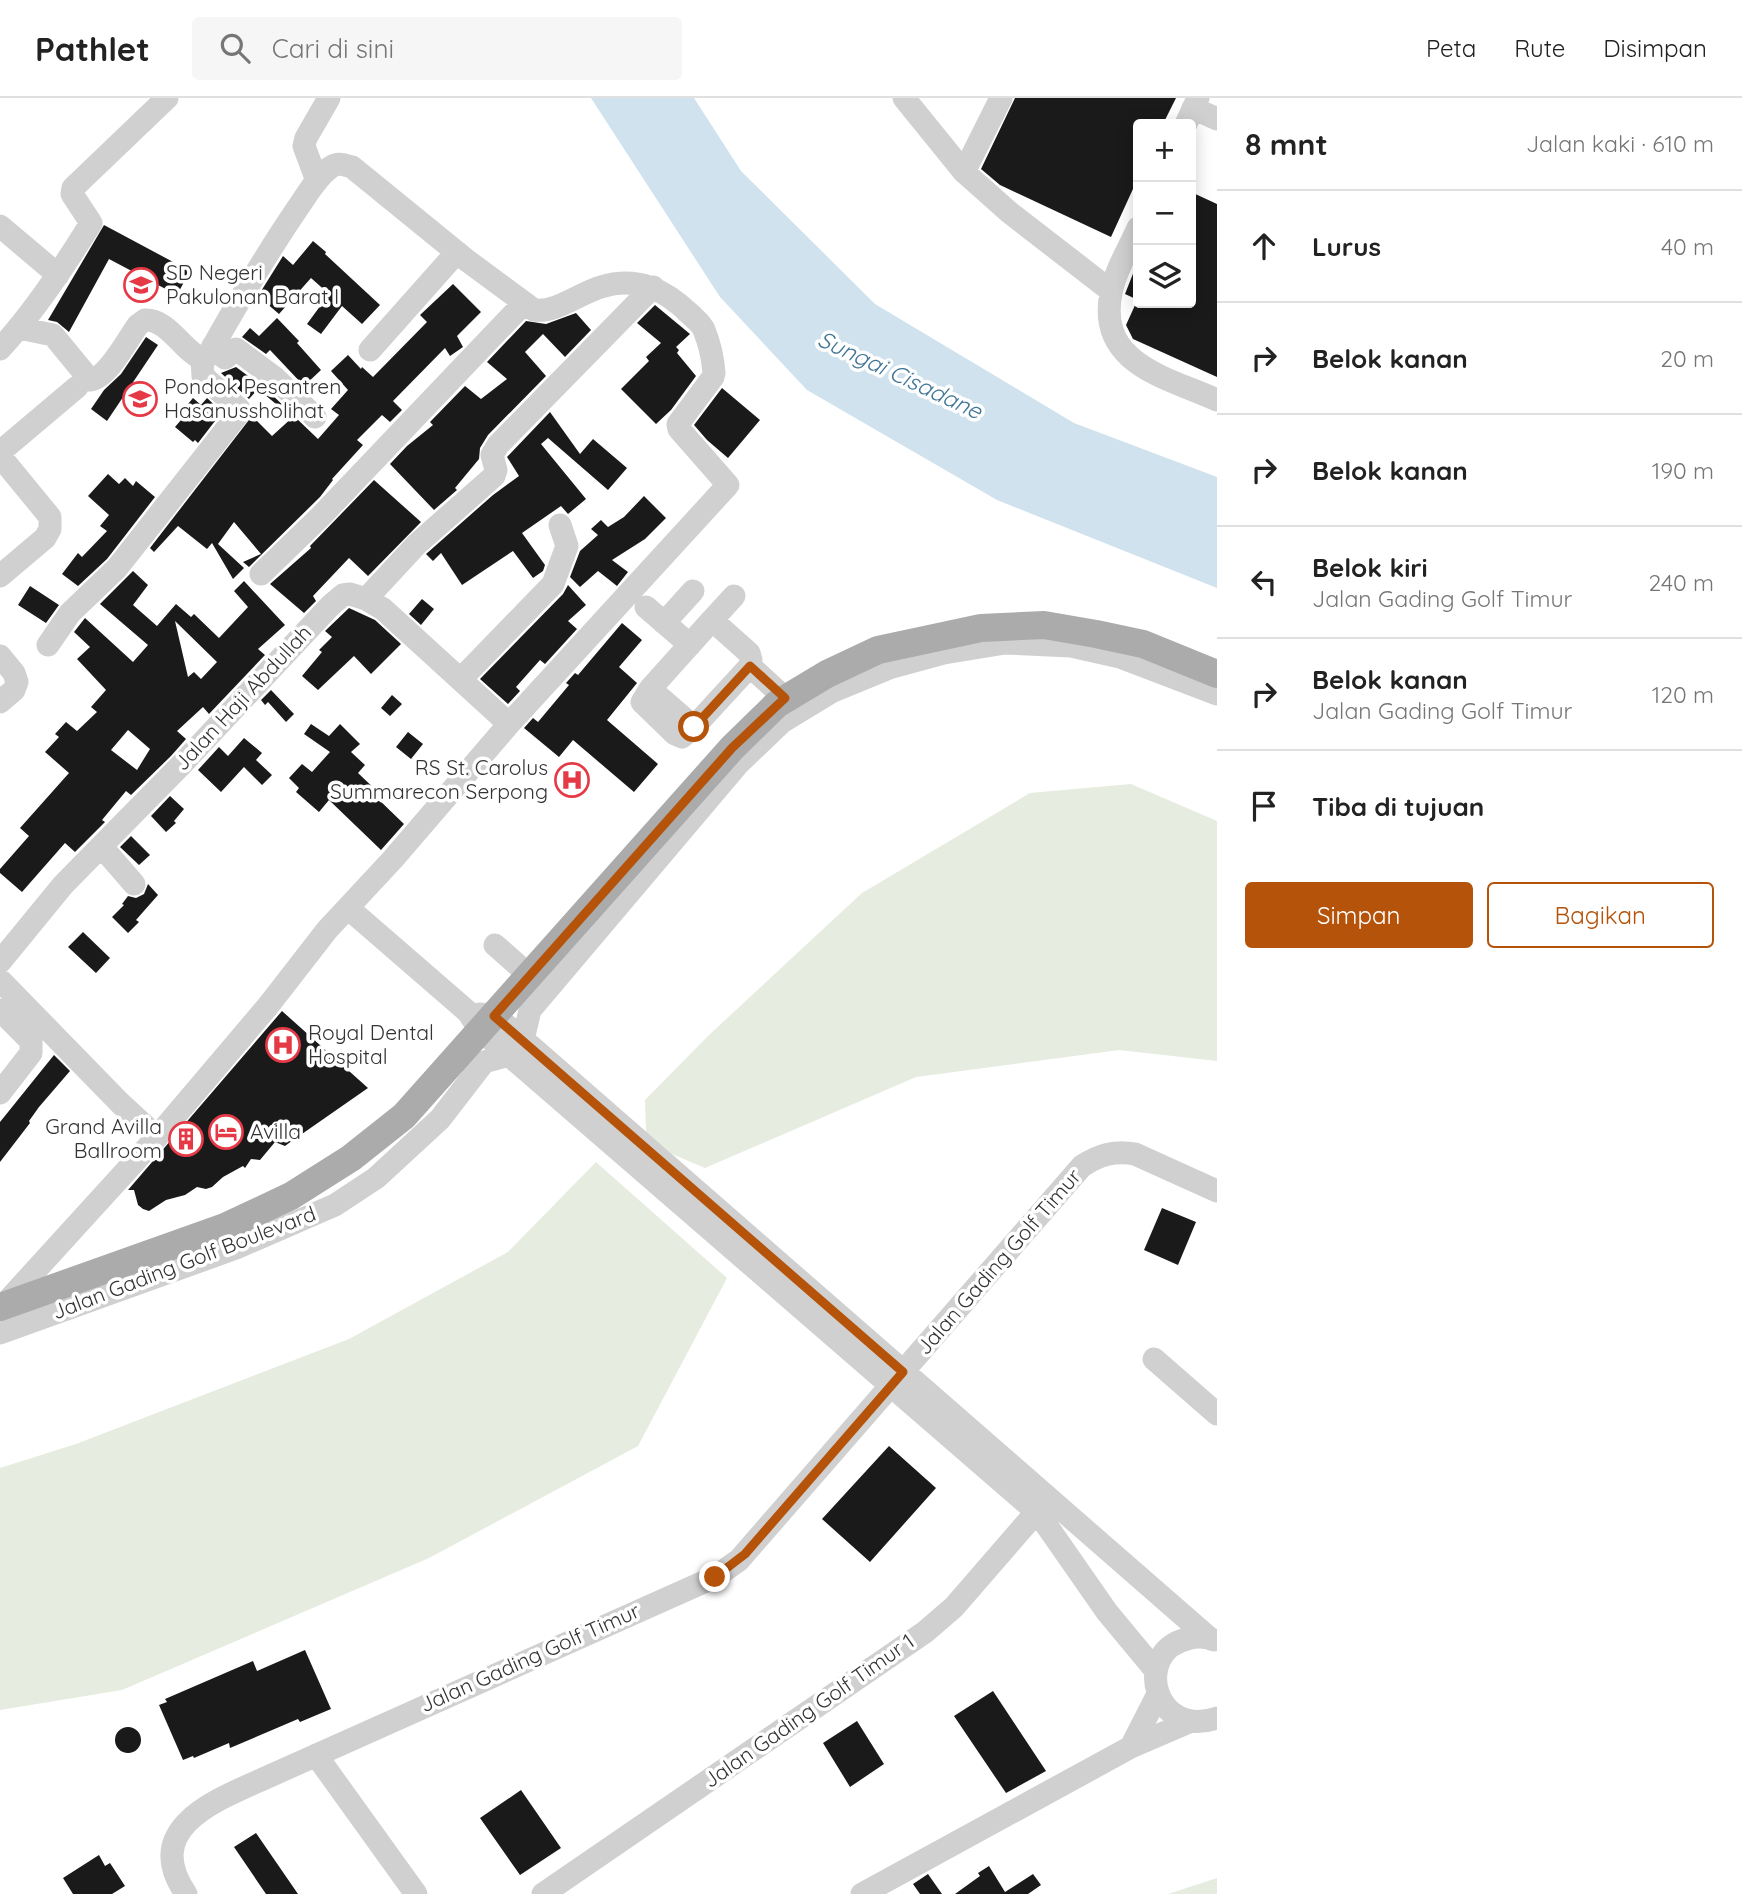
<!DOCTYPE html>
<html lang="id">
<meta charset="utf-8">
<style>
:root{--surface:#fff;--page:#f6f6f6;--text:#222;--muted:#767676;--line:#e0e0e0;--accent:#b45309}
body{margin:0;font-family:Quicksand,sans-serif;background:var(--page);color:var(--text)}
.controls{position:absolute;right:21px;top:21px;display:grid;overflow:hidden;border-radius:7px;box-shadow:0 4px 18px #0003}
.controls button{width:63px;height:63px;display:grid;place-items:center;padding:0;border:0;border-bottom:2px solid var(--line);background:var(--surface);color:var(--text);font:35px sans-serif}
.stop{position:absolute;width:21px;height:21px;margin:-16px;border:5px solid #b45309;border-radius:50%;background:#fff}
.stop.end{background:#b45309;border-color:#fff;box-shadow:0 2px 7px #0008}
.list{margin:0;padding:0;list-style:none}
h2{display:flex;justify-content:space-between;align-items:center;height:91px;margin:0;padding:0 28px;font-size:30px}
h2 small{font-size:23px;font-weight:400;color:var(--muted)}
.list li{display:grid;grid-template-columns:46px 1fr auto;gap:21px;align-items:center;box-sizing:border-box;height:112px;padding:0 28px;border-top:2px solid var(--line)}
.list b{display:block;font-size:26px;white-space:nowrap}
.list p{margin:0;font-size:23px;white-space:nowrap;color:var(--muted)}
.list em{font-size:23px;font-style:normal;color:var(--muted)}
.actions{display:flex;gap:14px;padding:21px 28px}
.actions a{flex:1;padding:16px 0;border:2px solid var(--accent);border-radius:7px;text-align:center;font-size:24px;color:var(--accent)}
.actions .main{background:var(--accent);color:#fff}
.icon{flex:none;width:38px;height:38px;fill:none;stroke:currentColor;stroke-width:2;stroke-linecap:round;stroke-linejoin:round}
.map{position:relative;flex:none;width:1217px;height:1796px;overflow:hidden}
header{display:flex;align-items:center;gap:42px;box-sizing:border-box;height:98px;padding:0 35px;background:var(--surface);border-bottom:2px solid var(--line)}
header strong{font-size:33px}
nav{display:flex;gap:38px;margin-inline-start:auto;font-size:24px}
.search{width:490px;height:63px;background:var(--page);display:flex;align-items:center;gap:18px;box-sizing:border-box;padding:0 24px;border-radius:7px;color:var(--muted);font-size:26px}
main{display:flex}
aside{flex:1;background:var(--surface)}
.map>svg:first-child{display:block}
.green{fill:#e6ecdf}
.water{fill:#cfe2ee}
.building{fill:#1a1a1a;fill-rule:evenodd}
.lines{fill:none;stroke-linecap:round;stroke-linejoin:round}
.minor{stroke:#d0d0d0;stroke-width:23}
.major{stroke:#ababab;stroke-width:28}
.route{stroke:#b45309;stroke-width:9}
.labels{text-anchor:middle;stroke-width:7;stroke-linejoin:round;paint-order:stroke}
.poi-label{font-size:21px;fill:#333;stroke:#fff;text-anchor:start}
.street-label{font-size:21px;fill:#333;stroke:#fff}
.water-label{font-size:23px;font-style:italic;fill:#3f7597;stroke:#fff}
</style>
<header>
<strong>Pathlet</strong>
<div class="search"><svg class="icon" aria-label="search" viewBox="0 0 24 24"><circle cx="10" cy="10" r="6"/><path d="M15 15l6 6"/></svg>Cari di sini</div>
<nav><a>Peta</a><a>Rute</a><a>Disimpan</a></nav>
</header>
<main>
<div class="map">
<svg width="1217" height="1796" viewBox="0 0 1217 1796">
<rect width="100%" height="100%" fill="#fff"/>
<path class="green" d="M1131,686L1217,723V963L1119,952L916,979L705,1070L672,1056L646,1034L645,1002L708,938L862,795L1030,695Z
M596,1064L727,1180L638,1348L429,1460L122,1592L0,1612V1370L76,1346L349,1241L508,1154Z
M1217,1780V1796H1168Z"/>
<path class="water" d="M591,0H694L741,73L875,206L1074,325L1217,379V490L997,402L807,292L720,199Z"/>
<path class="building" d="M1015,0H1176L1163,26H1138V80L1111,139L1000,87L981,71Z
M1191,94L1217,106V279L1133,241L1126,227L1136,205H1191Z
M104,127L190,173L177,197L109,161L69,234L57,224L48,222Z
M313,143L326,154L325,156L380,207L362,226L342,208L321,236L307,226L329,196L311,180L279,216L258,198L283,158L293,167Z
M1138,163V202L1125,196Z
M453,186L481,214L457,238L463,249L450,258L445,250L393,303L402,312L390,324L382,317L357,342L363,347L332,381L333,382L320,399L249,469L243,464L261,456L234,424L218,446L244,470L233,481L212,445L207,451L178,428L154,454L150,450L252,318L272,338L294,318L318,341L339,317L331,311L348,292L331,273L348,257L361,271L362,269L373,279L427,224L420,217Z
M655,207L690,236L676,249L679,252L677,255L696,278L671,312L656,326L621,291L649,263L646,259L661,245L637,225Z
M576,215L591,232L565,259L543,236L525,254L546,278L488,337L480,350L479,361L455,390L457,392L434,412L390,366L407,348L433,327L430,324L465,288L481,301L507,281L487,264L526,223L546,226Z
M277,220L299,243L297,245L321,272L304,288L270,252L266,256L242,239L250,230L259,238Z
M146,239L158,247L107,323L91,311L104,292L121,276Z
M236,269L266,291L290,314L288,316L258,291L249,301L221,275Z
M722,290L760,322L728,360L707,342L694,327Z
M193,300L201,307L207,300L222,314L198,345L195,342L193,344L175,329L187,315L183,312Z
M550,314L580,356L593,341L627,370L608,392L548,340L541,346L586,401L568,416L561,408L522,435L545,467L543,473L533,480L513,453L462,487L441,455L433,463L426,456L493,397L519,378L507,359Z
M108,376L119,386L125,380L133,388L136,383L155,399L107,461L78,488L62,476L78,455L82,459L107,433L100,428L109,417L88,398Z
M374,382L421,424L368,478L349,460L313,498L316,503L304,515L270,486L311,450L310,448Z
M644,398L666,420L645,441L612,462L628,474L617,488L598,473L580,489L570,479L580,453L598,437L591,431L601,422L608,429L624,419Z
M133,473L148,487L133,507L157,528L176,506L191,519L194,516L219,540L248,509L234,493L244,483L285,527L258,551L265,557L209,616L203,609L177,633L186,641L171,658L131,697L126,693L102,722L105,724L75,754L65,745L22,794L0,775V771L29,738L20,730L69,675L45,654L59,639L55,636L66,624L77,633L97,614L91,609L106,592L77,561L90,549L74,534L85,520L133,564L148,547L100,506ZM175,523L217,564L201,581L194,574L188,579ZM128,632L150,651L137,672L111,652Z
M568,487L586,507L568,523L577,531L545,566L540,562L516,589L520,593L508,606L480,581L563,496Z
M30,488L59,507L46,525L18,507Z
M422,501L434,511L421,527L409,516Z
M349,510L375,522L401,546L371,576L354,558L318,592L302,578L322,554L319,552L332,539L325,533Z
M622,525L642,542L619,569L637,585L607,622L658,666L634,694L573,642L559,659L524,630L533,620L538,624L569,587L566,585L575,575L578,577Z
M271,592L294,616L286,624L268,604L265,607L261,602Z
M392,597L402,606L390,618L381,610Z
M311,626L329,638L340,626L360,646L351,654L365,667L358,675L379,695L375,698L404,726L381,752L329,702L319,714L296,694L299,690L289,680L302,666L312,674L330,654L304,636Z
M408,634L423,646L411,661L396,649Z
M244,640L262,655L256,662L272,677L262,687L244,669L221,694L198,672L219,649L228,658Z
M170,698L184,711L174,723L176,725L166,734L151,718Z
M131,738L150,757L139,767L120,749Z
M148,786L158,797L136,822L139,824L128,835L112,819L124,807L122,806L128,798L136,800L144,796Z
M83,834L110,860L96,875L68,849Z
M282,913L368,990L289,1045L285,1048L275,1044L260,1062L251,1061L245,1070L243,1068L223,1079L212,1089L206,1091L197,1089L185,1097L166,1102L149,1113L143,1111L138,1107L134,1092H128Z
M54,957L70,973L39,1009L29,1023L30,1025L0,1064V1024Z
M1162,1110L1196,1124L1178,1167L1144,1152Z
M889,1348L936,1390L870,1464L822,1421Z
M305,1552L331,1611L300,1624L298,1621L230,1650L229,1645L194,1660L193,1658L183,1662L159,1607L167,1604L165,1601L253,1563L257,1573Z
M993,1593L1046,1673L1006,1695L954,1618Z
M857,1623L884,1666L850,1689L823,1645Z
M115 1642a13 13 0 1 1 26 0a13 13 0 1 1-26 0Z
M521,1692L561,1750L520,1777L480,1720Z
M256,1735L298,1796H266L234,1749Z
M99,1757L105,1768L110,1765L125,1788L112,1796H73L63,1780Z
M989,1768L1005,1794L1033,1776L1041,1787L1028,1796H955L980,1778L978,1775Z
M928,1776L942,1796H920L913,1786Z"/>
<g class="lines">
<path class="minor" d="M904,0L964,74
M1001,0L964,74L1009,114L1111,193
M1193,10L1217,21
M1186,26L1198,0
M317,83L304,48L306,40L329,0
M0,128L58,177
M1138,130C1129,150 1115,173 1111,195C1097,266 1166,279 1217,302
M19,230L53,237L90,282C108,280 127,242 138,227L145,222C168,221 183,253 202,261
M213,248L225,260L236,251L275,280L315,319
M0,251C35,213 64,169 91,125L72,96L73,90L167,0
M370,252L457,154
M0,354L77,289
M0,358L50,419V431L45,440L0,478
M261,476L321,418L524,205
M366,501L417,446L494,378L496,372L492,357L498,347L653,189
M646,509L690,547
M712,522L749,555L751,562L750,568L694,629L682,639L675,636L642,604L650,591Z
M712,522L734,498
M664,525L693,493
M48,547L70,515L117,470L239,315V311L203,278L202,261
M0,558L14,575L17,584L14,592L0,604
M750,568L785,600
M461,581L553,486L567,448L560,427
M650,591L694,629
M102,749L134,786
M348,810L468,914L480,932L1038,1415L1107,1514L1156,1573
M495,847L529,877
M0,864L63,787L182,666L331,507L343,497L350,496L366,501L383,511L509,626
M0,882L120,1005L157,1039
M0,912L31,943V955L0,995
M479,916L493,917L511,931L1209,1540
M3,1208L157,1039L268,908L327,832L393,761L509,626L728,387L679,331L678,326L713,279L714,275C713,262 709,244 704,232C702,226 695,221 690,216C664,191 637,178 601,189C580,195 556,215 534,212L465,161L352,69C344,67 338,64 331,69C317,78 307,97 297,111C265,158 235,209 207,259L202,261
M0,1235L236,1150L335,1107L376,1080L440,1021L484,964L509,957L523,942L530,912L738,666L782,624L833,593L889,570L944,555L1005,545L1071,548L1120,559L1217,596
M1154,1261L1217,1316
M1214,1542C1205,1538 1197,1538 1187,1541C1132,1554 1154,1642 1217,1620
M1131,1649L1158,1596
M316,1657L416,1796
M186,1796C139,1727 222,1700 272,1677L715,1479L739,1462L1082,1068C1099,1057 1115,1052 1135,1056L1217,1093
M543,1796L925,1534L954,1509L1045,1404
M862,1796L1131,1649L1189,1624"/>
<path class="major" d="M0,1209L225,1129L291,1098L351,1060L404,1018L732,650L777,606L827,576L878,552L981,530L1044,527L1096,536L1143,546L1217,576"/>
</g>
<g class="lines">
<path class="route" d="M694,629L750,568L785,600L732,650L494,918L903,1274L745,1456L715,1479"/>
</g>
<defs>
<g id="school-ring" transform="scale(1.75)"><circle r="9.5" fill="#fff" stroke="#e63946" stroke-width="1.5"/><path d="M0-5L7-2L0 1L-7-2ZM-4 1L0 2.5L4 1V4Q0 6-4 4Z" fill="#e63946"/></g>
<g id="hospital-ring" transform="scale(1.75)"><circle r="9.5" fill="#fff" stroke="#e63946" stroke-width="1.5"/><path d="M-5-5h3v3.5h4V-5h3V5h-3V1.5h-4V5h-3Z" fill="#e63946"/></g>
<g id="hotel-ring" transform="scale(1.75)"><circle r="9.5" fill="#fff" stroke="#e63946" stroke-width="1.5"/><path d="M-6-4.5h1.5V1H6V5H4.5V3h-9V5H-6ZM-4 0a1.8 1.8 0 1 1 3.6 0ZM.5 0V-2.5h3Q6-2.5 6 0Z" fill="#e63946"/></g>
<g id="building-ring" transform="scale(1.75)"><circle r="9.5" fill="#fff" stroke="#e63946" stroke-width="1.5"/><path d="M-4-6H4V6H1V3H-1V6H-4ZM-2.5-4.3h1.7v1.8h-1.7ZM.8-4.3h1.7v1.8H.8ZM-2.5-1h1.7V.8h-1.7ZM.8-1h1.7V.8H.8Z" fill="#e63946"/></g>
</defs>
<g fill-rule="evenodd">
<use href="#school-ring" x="141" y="187"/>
<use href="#school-ring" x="140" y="301"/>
<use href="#hospital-ring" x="572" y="682"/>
<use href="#hospital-ring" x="283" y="947"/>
<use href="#hotel-ring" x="226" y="1034"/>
<use href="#building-ring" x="186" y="1041"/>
</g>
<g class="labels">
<g class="poi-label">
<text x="166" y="182">SD Negeri<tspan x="166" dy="24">Pakulonan Barat I</tspan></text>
<text x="164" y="296">Pondok Pesantren<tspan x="164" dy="24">Hasanussholihat</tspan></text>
<text x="548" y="677" text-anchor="end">RS St. Carolus<tspan x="548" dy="24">Summarecon Serpong</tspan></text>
<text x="308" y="942">Royal Dental<tspan x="308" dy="24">Hospital</tspan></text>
<text x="162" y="1036" text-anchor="end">Grand Avilla<tspan x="162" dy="24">Ballroom</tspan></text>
<text x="250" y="1041">Avilla</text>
</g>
<g class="street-label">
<text transform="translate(243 600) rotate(-47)" y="7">Jalan Haji Abdullah</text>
<text transform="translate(999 1164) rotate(-49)" y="7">Jalan Gading Golf Timur</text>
<text transform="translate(184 1165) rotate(-21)" y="7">Jalan Gading Golf Boulevard</text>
<text transform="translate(530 1560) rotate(-24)" y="7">Jalan Gading Golf Timur</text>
<text transform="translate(809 1613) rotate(-35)" y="7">Jalan Gading Golf Timur 1</text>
</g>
<g class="water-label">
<text transform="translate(900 277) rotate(25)" y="8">Sungai Cisadane</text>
</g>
</g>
</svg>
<div class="controls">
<button>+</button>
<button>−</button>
<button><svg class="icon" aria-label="layers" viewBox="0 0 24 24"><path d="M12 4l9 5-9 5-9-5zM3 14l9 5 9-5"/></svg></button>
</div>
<div class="stop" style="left:694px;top:629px"></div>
<div class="stop end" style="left:715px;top:1479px"></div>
</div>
<aside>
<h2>8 mnt<small>Jalan kaki · 610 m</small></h2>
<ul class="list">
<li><svg class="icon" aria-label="ahead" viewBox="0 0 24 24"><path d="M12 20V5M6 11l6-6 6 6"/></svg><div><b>Lurus</b></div><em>40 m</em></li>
<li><svg class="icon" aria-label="right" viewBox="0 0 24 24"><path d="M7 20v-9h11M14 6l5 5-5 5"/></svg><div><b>Belok kanan</b></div><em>20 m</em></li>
<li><svg class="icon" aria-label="right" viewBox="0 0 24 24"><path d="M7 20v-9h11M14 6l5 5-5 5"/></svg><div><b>Belok kanan</b></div><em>190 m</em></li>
<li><svg class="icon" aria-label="left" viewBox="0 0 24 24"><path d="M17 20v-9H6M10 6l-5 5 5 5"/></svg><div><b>Belok kiri</b><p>Jalan Gading Golf Timur</p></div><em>240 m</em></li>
<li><svg class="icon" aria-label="right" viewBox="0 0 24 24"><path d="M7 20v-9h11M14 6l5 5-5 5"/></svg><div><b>Belok kanan</b><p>Jalan Gading Golf Timur</p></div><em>120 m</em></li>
<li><svg class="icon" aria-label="arrive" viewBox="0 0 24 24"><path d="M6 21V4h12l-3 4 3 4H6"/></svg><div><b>Tiba di tujuan</b></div></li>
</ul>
<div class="actions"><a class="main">Simpan</a><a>Bagikan</a></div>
</aside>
</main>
